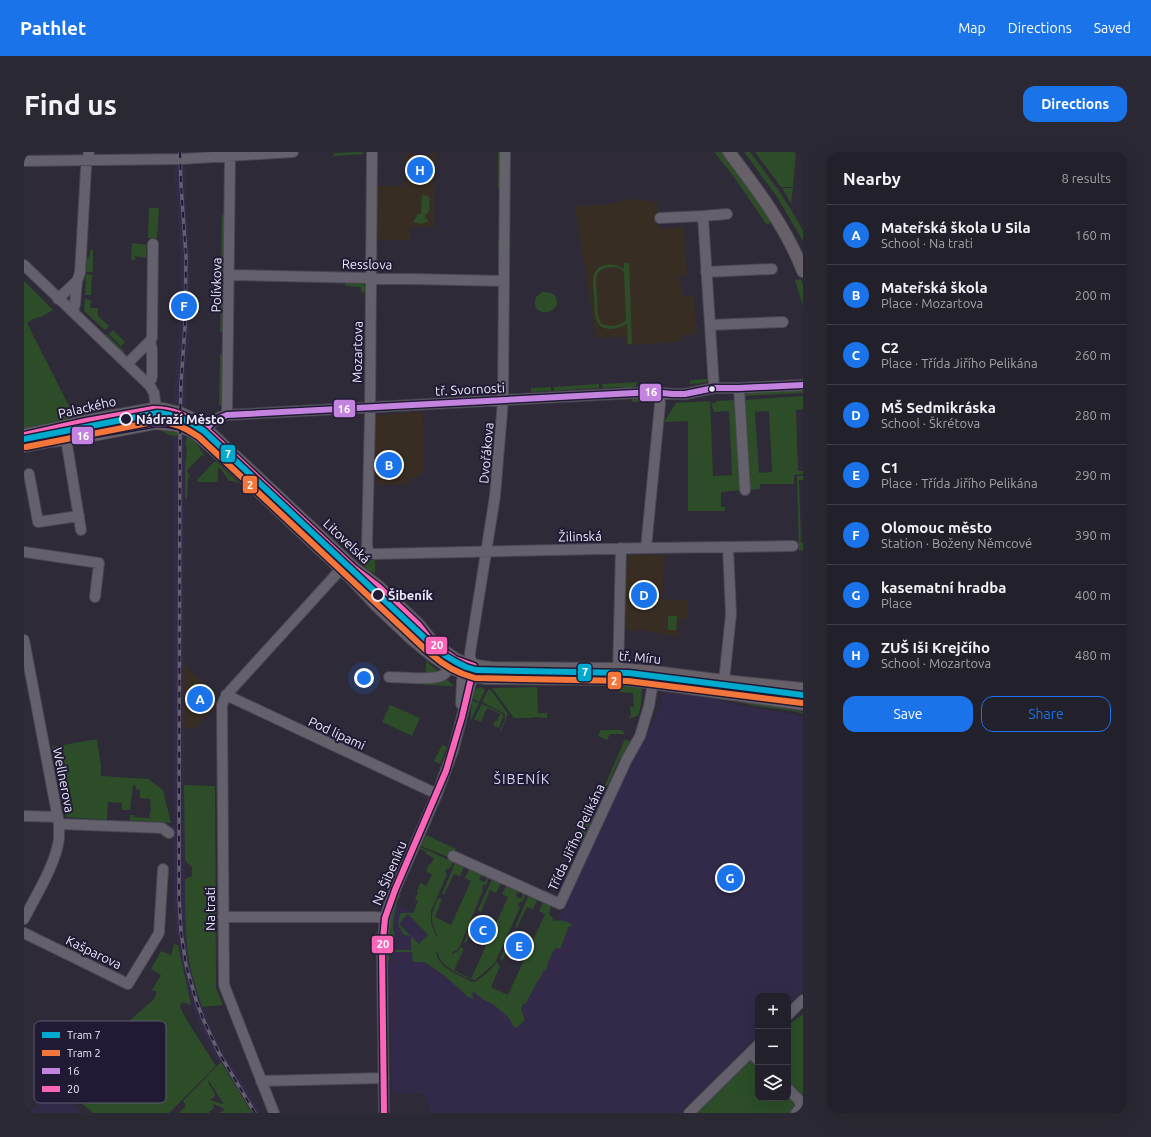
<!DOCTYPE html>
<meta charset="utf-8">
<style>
:root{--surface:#22202a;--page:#2a2832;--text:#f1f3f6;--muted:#a2a3a8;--line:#3f3e47;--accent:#1a73e8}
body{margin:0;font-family:Ubuntu,sans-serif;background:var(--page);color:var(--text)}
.controls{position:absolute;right:12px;bottom:12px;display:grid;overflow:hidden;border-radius:8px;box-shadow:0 4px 16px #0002}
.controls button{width:36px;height:36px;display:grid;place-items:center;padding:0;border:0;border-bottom:1px solid var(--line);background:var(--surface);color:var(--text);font:20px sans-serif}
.you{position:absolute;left:340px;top:526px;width:14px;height:14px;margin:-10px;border:3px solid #fff;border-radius:50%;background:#1a73e8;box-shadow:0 0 0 6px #1a73e833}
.badge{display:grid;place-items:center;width:26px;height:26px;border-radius:50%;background:var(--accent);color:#fff;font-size:13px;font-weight:700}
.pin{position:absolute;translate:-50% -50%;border:2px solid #fff;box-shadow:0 1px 4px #0006}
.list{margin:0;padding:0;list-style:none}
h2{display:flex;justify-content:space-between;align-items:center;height:52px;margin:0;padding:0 16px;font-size:17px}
h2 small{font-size:13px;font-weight:400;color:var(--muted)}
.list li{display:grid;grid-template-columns:26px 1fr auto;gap:12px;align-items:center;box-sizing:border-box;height:60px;padding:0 16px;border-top:1px solid var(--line)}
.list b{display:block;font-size:15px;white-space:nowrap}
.list p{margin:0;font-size:13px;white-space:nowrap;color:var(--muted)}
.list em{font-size:13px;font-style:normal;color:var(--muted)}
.actions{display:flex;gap:8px;padding:12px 16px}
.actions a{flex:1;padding:9px 0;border:1px solid var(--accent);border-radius:12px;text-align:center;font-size:14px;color:var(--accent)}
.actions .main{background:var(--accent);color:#fff}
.icon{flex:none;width:22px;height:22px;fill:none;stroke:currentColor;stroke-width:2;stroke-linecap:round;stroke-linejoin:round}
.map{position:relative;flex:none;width:779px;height:961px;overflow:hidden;border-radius:12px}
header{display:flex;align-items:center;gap:24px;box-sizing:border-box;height:56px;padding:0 20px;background:var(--accent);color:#fff}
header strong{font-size:19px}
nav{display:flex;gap:22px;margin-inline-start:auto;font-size:14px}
.intro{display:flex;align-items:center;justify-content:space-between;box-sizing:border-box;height:96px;padding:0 24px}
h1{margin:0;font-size:28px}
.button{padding:10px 18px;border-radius:12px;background:var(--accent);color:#fff;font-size:14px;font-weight:700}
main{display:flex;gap:24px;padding:0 24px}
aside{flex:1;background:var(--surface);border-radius:12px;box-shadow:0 4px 16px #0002}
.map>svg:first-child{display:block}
.built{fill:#322a48}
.education{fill:#382d22}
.green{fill:#2c4d28;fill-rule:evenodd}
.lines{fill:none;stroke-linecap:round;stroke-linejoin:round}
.minor-casing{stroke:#4a4653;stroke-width:12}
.major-casing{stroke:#4a4653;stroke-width:14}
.minor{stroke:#64616d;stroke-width:10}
.major{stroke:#676068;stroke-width:12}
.rail-casing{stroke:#63606b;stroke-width:3.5}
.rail{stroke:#211a34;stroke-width:2;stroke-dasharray:6;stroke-linecap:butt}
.bus-1-casing{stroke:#211a34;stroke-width:9}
.bus-2-casing{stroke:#211a34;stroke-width:9}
.bus-1{stroke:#c483df;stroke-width:6}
.bus-2{stroke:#fa66b7;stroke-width:6}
.tram-1-casing{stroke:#211a34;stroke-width:9}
.tram-2-casing{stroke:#211a34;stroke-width:9}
.tram-1{stroke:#00a9ce;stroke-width:6}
.tram-2{stroke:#f5763a;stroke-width:6}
.bus-dot{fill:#ece8fa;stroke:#211a34;stroke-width:1.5}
.stop-dot{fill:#211a34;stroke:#ece8fa;stroke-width:2}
.labels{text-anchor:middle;stroke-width:4;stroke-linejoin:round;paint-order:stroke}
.street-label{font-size:13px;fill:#ece8fa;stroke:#211a34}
.stop-label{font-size:13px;font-weight:bold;fill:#ece8fa;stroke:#211a34;text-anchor:start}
.neighbourhood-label{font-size:14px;letter-spacing:1px;fill:#d2d6f3;stroke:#211a34}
.key{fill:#211a34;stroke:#5e586f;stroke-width:1}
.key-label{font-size:11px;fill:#ece8fa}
.line-badge{stroke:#211a34;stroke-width:1.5}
.badge-label{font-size:11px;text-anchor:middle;font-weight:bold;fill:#fff}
</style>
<header>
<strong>Pathlet</strong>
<nav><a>Map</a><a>Directions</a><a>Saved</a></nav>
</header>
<div class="intro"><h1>Find us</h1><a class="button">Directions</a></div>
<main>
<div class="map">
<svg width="779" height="961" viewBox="0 0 779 961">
<rect width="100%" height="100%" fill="#2e2a38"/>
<path class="built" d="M151,0H161V32L166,100V181L162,224L161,265L160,675L162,765L178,849L184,867L199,899L237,961H225L199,919L182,888L168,852L162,834L155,799L152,781L150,745V265L151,223L155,180L156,100L151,32Z
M640,538L680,544L706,552L769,562L779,566V839L764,854V844H734V884L655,961H408L400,942L368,940L364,802L369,764L372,751L387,760L416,796L408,809L492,865L594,634L622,584L636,557Z
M30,933L57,961H5Z"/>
<path class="education" d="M407,0H411L410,75H386V88H353V34H380L381,1H386L389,3H406Z
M607,47L633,50L635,77L660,75L663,123L656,124V130H657L658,144H670L672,183H657V188L654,190L602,193L601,185L572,186L551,54L580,53Z
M399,260L400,314L399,315V322H394V326H386V332L353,333V326L349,323L350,266L353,264V263Z
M605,403H641L638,447L663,448V467H655L654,486L623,479L600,478L603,406Z
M160,513L187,538L193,540L192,555L171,576H160Z"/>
<path class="green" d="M332,0H338L341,2L309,4L310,1Z
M474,0H476V36H474Z
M690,0H698L724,35L748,70L743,73L710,25Z
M720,0H726L755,39L769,61L779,79V89L753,45Z
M731,0H772L769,35H757Z
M758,36H769L767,51Z
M398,43L404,44L406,46L405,59L401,64V66L404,68V69L398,72L389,70L394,62H397Z
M125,56H135L133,86H124Z
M198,63H201L200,107H197Z
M474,87L476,88L475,123L474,125Z
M108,91L123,93L122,106L111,104V108H107Z
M66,98H69V120H62L63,106L66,104Z
M197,109H200V134H197Z
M600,111H605L608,192H604L603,172C593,178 575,181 572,166C570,159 571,151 570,144C570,137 567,126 571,120C577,110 592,111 600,117ZM588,115L595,116L600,120L602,168L597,172L589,174L581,173L577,171L574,164L572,128C573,118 579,116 588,115Z
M62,122L69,123L68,124L67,143H61Z
M777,127L779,134V154L771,128Z
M0,129L29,158L17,165L9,167L3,171L51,266L0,276Z
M321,131L339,132L342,134V141L337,140V137L336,135L321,134Z
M197,137H200L199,180H196Z
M518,140C523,140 530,140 532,146C539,163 504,167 512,145Z
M61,146H62L63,148H67L66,156H74V164L85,174L81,178L60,159Z
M89,178L101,190L97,194L85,182Z
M82,182L100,199V201L98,203L79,184Z
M196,202H199L201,253L197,254L195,252Z
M685,227L681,231L666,232V229L668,228Z
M613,230C612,236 609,237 603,237L600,235L579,236L578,232Z
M575,232V236L530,239V235Z
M527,235V239L507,240V236Z
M779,238V241L719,244L724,241Z
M779,244V257L772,258L774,319H779V322L770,323V332H736V337L724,338L720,248ZM745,259L748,320L735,321L731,260Z
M608,245H627L630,246L632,249L608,250Z
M713,248L718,338L697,340V355H701V359H664V269L640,270L641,268L652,251L686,249L689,324L708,323L705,259L690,260L687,251H692V249Z
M135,277L147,278L154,281V283C148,286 141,281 135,277Z
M163,284L172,291L181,304V305L178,303L163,318V320L166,323L164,328L163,346H161V314L163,295L161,293Z
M190,310H193L214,330L213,331L208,329H205L196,316H194V328L193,330H173V328Z
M773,324H779V328H775L777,391H779V398L775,399Z
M343,408H351V421L345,419L339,413Z
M644,464H653L652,478H644Z
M402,509L416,521L402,523Z
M421,526L430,534L399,533V530Z
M595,533L615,535L618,537C618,542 617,559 614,563C612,565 608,566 605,566V564H607L606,555H610L609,541L596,540Z
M456,535L459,536L461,538L455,550L449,547L451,538Z
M513,535L514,561H523V566L509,565L508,566H490L468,536Z
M464,538H467L484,562L477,579H476L481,567V562L458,550Z
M704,546L732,552L770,558L779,560V562L769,559L732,554L706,548Z
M448,549L455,551L446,570Z
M458,552L479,562V567H478L475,576L469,573L471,569H473L476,562L463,556L457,570L450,567Z
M366,553L396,566L388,584L358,570Z
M577,578H598L601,582H586L583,588L574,584Z
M73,587L77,613V624L124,627L139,638L147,671L106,669V663H110V665L125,666L126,660H127L126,647L116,646V638L112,637V634L109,633L106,658H98V651L84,650L83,668L42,665L28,595Z
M601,587L609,591L600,605L596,606L560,685L562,689L560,693L552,690L575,639L578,640Z
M418,593L423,595L416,612L410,609Z
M160,633L191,634L192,836L199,853L178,855C172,836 165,816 163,795C161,773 161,750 161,727L168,724V715L161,708Z
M402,683L432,697L427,706L397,694Z
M396,695L429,710L426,716L423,717L421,720L423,722L407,759V771L413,785L414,784C405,767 407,763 414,746L418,747L411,765L427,773L447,729L441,726L445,717L460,724V725L457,724L455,728L461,730L463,727L461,726L462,725L465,726L462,733H459L458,736L459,738L436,794L433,798L428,800V802L434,799L437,794V796L440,797L430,818L447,827L484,745L478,742L482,734L497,740L496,741L493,740L492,744L497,747L499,743L498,742V741L502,742L499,749L496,750L494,753L496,755L471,811L451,828C446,828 443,826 439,824C427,818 416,812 413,799H412C414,814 428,820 440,826C443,827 446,830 449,830C454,830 470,815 473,810L474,811V812L476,814L467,835L484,843L521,762L515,759L519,750L527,754L528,752L525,761L529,767V770C533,767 544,769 548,773V775L545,774L536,797L531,796L524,810L522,818L518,820V824L514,828L502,851L499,852L497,857L501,868L492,876L490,875L485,866L469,852L460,848L450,840H449L448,843L449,847L444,845L422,825L408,815L400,810H389L388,800H365V810H362L363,796L367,792H368L369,798H387V784L380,783L374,773L376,762L377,761H389L394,749L391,747L394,740L393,739L396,731L402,734L408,723L402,719L405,712L406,713L410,706L402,702L403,700L396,697ZM384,762L404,783L395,792L375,772Z
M431,711L440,715L436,724L430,722L420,743L418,742Z
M468,727L477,731L472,741L466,738L457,760L454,758Z
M375,740L376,741L374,744L376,743L377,744L374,748L370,765L369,776L371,785L369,787H367L364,784C365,769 369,754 375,740Z
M504,744L513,748L509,757L503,755L493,776L491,775L503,747H504L503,746Z
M451,764L454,765L442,791L440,790Z
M488,780L491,781L479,808L476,807Z
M150,792L154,793L167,853L157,850L156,855C166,876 180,894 192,914L145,961H69L53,947L58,936L61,939L92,908L80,897L96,877L130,847L133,840L128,838L137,823L127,817L137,799L147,803Z
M779,862V961H670L728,906L734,904V946H764V873Z
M197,910L228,961H195L201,958L197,955L189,952L190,956L185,960L186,961H155L162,954L159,949ZM185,929L199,951V952L186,948L190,945L191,942L184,930Z"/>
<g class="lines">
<g class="minor-casing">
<path id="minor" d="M348,0L346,262L343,394L345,400L351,402L622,396L769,394
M0,9L158,7L269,0
M679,64L703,62
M636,66L679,64L690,236
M0,113L126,234L130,241L134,271
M682,120L748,117
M205,123L480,129
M34,147L53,129
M49,160L51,152L53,129L56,121L62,16L65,0
M686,173L759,170
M103,212L126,189L128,186L129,92
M123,231L127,228L128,224V197L126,189
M715,236L721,338
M203,263L206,4
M177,283C184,275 192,264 203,263L629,240L648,242H661L690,236H715L779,233
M42,287L57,378
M5,322L14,370L55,364
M622,396L636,252L635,240
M0,400L75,411L71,445
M0,488L35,672C35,677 35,682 35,687C31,714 12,743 0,767
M365,525C377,525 410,529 419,523C422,521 424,518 425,515
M594,525L597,396
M700,529L707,462L704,395
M202,543L413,642
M437,552L438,529L440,515
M0,664L34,665
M35,672L138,676L145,681
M429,704L536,752L603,607L616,584L625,554L630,525
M199,765H351L361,766
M0,781L104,832L135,781L139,717
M764,863L779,848
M726,901L734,908
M237,929L360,926
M764,937L775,948L777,955L772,961
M250,961L200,833L198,553L200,548L206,539L317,417
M360,961L358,798L361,766L367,747L389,697L413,642L429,599L447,530L450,514L446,506V501L471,344L479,248L481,0
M665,961L734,893"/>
</g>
<g class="major-casing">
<path id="major" d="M705,0C733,37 762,75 779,119
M0,283L30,277L62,269L129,257H139L156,261L169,267L180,275L330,416L355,435L372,451L395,473L405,486L417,497L431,507L446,513L467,516L594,517L630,520L700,529L779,537
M0,294L26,289L54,286L132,271L151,273L168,279L177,286L200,306L283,385L327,426L353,454L387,486L409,504L425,515L445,523L462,526L600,527L779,552"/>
</g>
<use href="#minor" class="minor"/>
<use href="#major" class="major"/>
<g class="rail-casing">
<path id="rail" d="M156,0L157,33L162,105L161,174L157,231L156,272L155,675V745L157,780L162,813L173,851L180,869L195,901L231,961"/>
</g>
<use href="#rail" class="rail"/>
<g class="bus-1-casing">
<path id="bus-1" d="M175,284L191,268L203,263L629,240L648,242H661L690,236H715L779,233
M0,294L133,271C149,271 162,275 175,284"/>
</g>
<g class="bus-2-casing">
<path id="bus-2" d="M0,283L62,269L129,257C149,257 164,264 180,275L330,416L355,435L395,473L405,486L417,497L431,507L450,514L438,565L422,619L371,738L361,766L358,798L360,961"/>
</g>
<use href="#bus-1" class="bus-1"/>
<use href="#bus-2" class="bus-2"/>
<g class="tram-1-casing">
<path id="tram-1" d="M0,287L133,261C151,262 166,269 180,279L407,492L422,504L432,510L442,515L452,518L605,521L779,543"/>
</g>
<g class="tram-2-casing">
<path id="tram-2" d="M2,295L134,269C149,270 162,276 175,285L402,498L417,510L428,517L439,522L451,526L604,529L778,551"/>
</g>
<use href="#tram-1" class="tram-1"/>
<use href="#tram-2" class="tram-2"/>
</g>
<circle class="bus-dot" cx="688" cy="237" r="3.5"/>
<g class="stop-dot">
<circle cx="102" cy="267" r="6"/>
<circle cx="354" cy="443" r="6"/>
</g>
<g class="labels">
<g class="street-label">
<text transform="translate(343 112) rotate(1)" y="5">Resslova</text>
<text transform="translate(192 133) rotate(-89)" y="5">Polívkova</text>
<text transform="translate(333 200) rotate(-89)" y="5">Mozartova</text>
<text transform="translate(446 237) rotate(-3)" y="5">tř. Svornosti</text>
<text transform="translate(63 255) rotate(-13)" y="5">Palackého</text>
<text transform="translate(462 301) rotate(-85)" y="5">Dvořákova</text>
<text transform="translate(556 384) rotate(-1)" y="5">Žilinská</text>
<text transform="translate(323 389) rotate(43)" y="5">Litovelská</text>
<text transform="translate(616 505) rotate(5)" y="5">tř. Míru</text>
<text transform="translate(313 581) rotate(25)" y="5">Pod lipami</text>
<text transform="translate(40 628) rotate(79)" y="5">Wellnerova</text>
<text transform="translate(552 685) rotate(-65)" y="5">Třída Jiřího Pelikána</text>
<text transform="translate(365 721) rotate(-67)" y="5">Na Šibeníku</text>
<text transform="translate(186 757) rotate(-90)" y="5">Na trati</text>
<text transform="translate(70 800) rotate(26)" y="5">Kašparova</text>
</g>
<g class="stop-label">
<text x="112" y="272">Nádraží Město</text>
<text x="364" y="448">Šibeník</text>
</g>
<g class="neighbourhood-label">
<text x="498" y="632">ŠIBENÍK</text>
</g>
</g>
<rect x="10" y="869" width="132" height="82" rx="6" class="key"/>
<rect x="18" y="880" width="18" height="6" fill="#00a9ce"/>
<rect x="18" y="898" width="18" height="6" fill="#f5763a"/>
<rect x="18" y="916" width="18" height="6" fill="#c483df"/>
<rect x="18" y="934" width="18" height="6" fill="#fa66b7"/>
<g class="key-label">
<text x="43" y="887">Tram 7</text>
<text x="43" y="905">Tram 2</text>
<text x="43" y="923">16</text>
<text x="43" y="941">20</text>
</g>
<g class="line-badge">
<rect x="615" y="231" width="23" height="19" rx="4" fill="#c483df"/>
<rect x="309" y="247" width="23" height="19" rx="4" fill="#c483df"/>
<rect x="47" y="274" width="23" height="19" rx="4" fill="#c483df"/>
<rect x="196" y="292" width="16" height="19" rx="4" fill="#00a9ce"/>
<rect x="218" y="323" width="16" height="19" rx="4" fill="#f5763a"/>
<rect x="401" y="484" width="23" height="19" rx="4" fill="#fa66b7"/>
<rect x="553" y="511" width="15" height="19" rx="4" fill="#00a9ce"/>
<rect x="583" y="519" width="15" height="19" rx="4" fill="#f5763a"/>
<rect x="347" y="783" width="23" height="19" rx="4" fill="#fa66b7"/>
</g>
<g class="badge-label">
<text x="627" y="244">16</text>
<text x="320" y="261">16</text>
<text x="59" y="288">16</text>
<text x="204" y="306">7</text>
<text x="226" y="337">2</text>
<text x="413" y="497">20</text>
<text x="561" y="524">7</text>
<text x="590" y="533">2</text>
<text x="359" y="796">20</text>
</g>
</svg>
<div class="controls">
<button>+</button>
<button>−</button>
<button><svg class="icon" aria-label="layers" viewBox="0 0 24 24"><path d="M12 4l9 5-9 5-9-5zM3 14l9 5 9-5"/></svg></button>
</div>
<div class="you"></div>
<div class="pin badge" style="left:176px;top:547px">A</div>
<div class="pin badge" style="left:365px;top:313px">B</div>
<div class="pin badge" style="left:459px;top:778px">C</div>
<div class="pin badge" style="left:620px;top:443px">D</div>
<div class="pin badge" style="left:495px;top:794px">E</div>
<div class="pin badge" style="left:160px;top:154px">F</div>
<div class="pin badge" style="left:706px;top:726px">G</div>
<div class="pin badge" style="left:396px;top:18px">H</div>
</div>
<aside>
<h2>Nearby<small>8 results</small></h2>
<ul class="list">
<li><span class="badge">A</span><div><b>Mateřská škola U Sila</b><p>School · Na trati</p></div><em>160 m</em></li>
<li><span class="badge">B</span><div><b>Mateřská škola</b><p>Place · Mozartova</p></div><em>200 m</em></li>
<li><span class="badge">C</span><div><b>C2</b><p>Place · Třída Jiřího Pelikána</p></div><em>260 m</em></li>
<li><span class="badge">D</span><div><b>MŠ Sedmikráska</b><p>School · Škrétova</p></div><em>280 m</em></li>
<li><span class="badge">E</span><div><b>C1</b><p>Place · Třída Jiřího Pelikána</p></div><em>290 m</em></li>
<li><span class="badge">F</span><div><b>Olomouc město</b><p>Station · Boženy Němcové</p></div><em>390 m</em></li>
<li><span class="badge">G</span><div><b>kasematní hradba</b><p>Place</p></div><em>400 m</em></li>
<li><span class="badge">H</span><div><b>ZUŠ Iši Krejčího</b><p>School · Mozartova</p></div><em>480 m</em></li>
</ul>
<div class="actions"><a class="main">Save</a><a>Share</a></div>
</aside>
</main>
